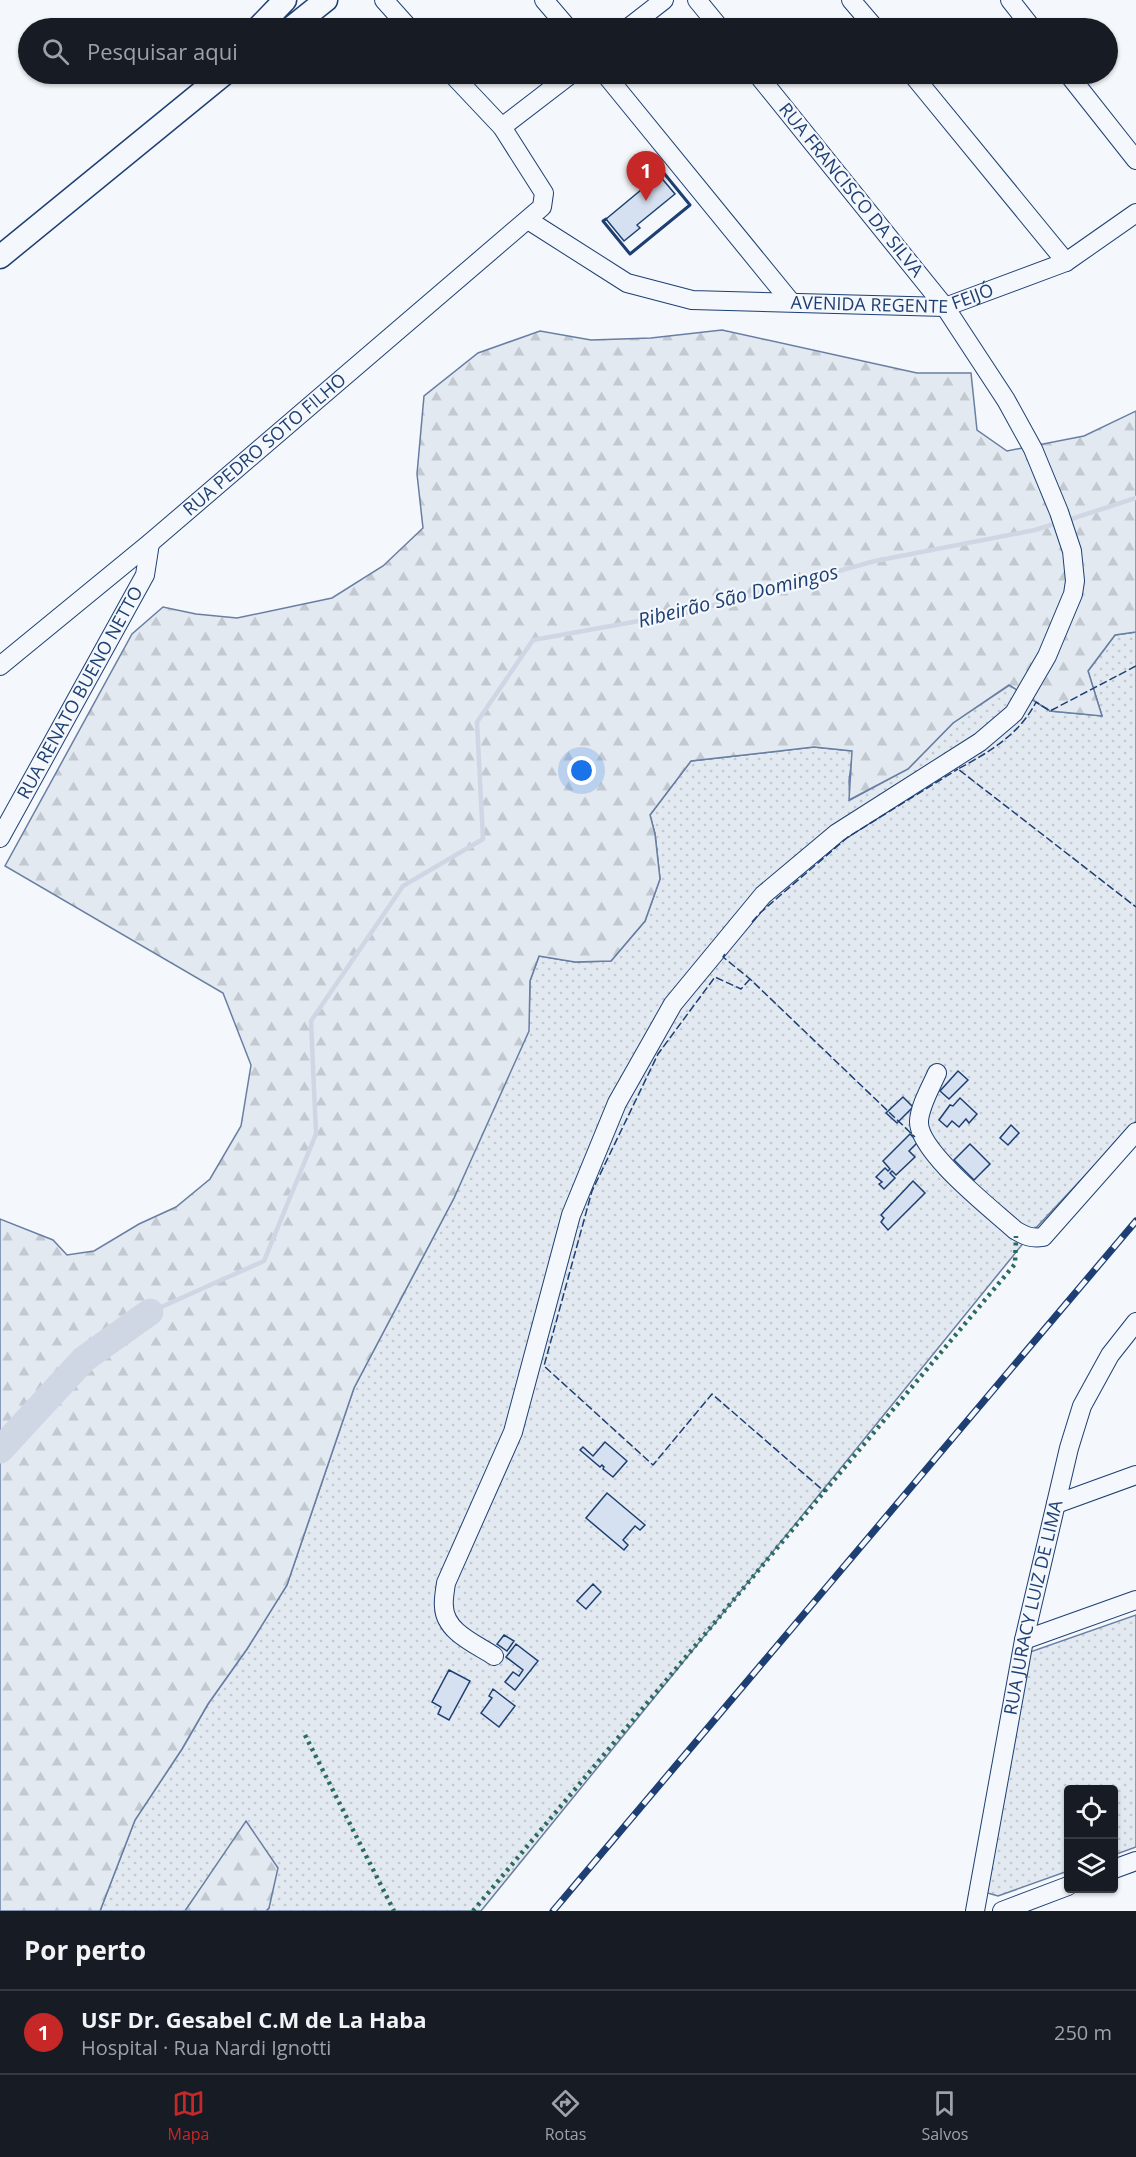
<!DOCTYPE html>
<html lang="pt">
<meta charset="utf-8">
<style>
:root{--surface:#171b24;--page:#242831;--text:#f1f3f6;--muted:#9ea1a6;--line:#363941;--accent:#c62828}
body{margin:0;font-family:"Open Sans",sans-serif;background:var(--page);color:var(--text)}
.controls{position:absolute;right:18px;bottom:18px;display:grid;overflow:hidden;border-radius:6px;box-shadow:0 2px 4px #0004}
.controls button{width:54px;height:54px;display:grid;place-items:center;padding:0;border:0;border-bottom:2px solid var(--line);background:var(--surface);color:var(--text);font:30px sans-serif}
.you{position:absolute;left:582px;top:771px;width:21px;height:21px;margin:-15px;border:4px solid #fff;border-radius:50%;background:#1a73e8;box-shadow:0 0 0 9px #1a73e833}
.badge{display:grid;place-items:center;width:39px;height:39px;border-radius:50%;background:var(--accent);color:#fff;font-size:20px;font-weight:700}
.pin{position:absolute;translate:-50% -50px;filter:drop-shadow(0 2px 3px #0008)}
.pin::after{content:'';position:absolute;top:32px;width:21px;height:18px;background:inherit;clip-path:polygon(0 0,100% 0,50% 100%)}
.list{margin:0;padding:0;list-style:none}
h2{display:flex;justify-content:space-between;align-items:center;height:78px;margin:0;padding:0 24px;font-size:26px}
h2 small{font-size:20px;font-weight:400;color:var(--muted)}
.list li{display:grid;grid-template-columns:39px 1fr auto;gap:18px;align-items:center;box-sizing:border-box;height:84px;padding:0 24px;border-top:2px solid var(--line)}
.list b{display:block;font-size:22px;white-space:nowrap}
.list p{margin:0;font-size:20px;white-space:nowrap;color:var(--muted)}
.list em{font-size:20px;font-style:normal;color:var(--muted)}
.icon{flex:none;width:33px;height:33px;fill:none;stroke:currentColor;stroke-width:2;stroke-linecap:round;stroke-linejoin:round}
.map{position:relative;flex:none;width:1136px;height:1911px;overflow:hidden}
.search{position:absolute;background:var(--surface);box-shadow:0 2px 4px #0004;left:18px;right:18px;top:18px;height:66px;display:flex;align-items:center;gap:15px;box-sizing:border-box;padding:0 21px;border-radius:33px;color:var(--muted);font-size:22px}
.sheet{height:162px;background:var(--surface)}
nav{display:flex;justify-content:space-around;align-items:center;box-sizing:border-box;height:84px;border-top:2px solid var(--line);background:var(--surface);font-size:16px;color:var(--muted)}
nav a{display:grid;justify-items:center;gap:3px}
nav .on{color:var(--accent)}
.map>svg:first-child{display:block}
.grass{fill:url(#grass-dots);stroke:#687fa3;stroke-width:1.5}
.forest{fill:url(#forest-firs);stroke:#687fa3;stroke-width:1.5}
.lines{fill:none;stroke-linecap:round;stroke-linejoin:round}
.stream{stroke:#cfd7e4;stroke-width:4.5}
.river{stroke:#cfd7e4;stroke-width:27}
.building{fill:#d5e0f0;stroke:#1d3f73;stroke-width:1.5}
.minor-casing{stroke:#1d3f73;stroke-width:20}
.major-casing{stroke:#1d3f73;stroke-width:25}
.minor{stroke:#f4f7fb;stroke-width:18}
.major{stroke:#f4f7fb;stroke-width:22}
.rail-casing{stroke:#1d3f73;stroke-width:7}
.rail{stroke:#f4f7fb;stroke-width:4.5;stroke-dasharray:14;stroke-linecap:butt}
.hedge{stroke:#2c6c60;stroke-width:4.5;stroke-dasharray:3 4.5;stroke-linecap:butt}
.fence{stroke:#1d3f73;stroke-width:1.5;stroke-dasharray:8 3;stroke-linecap:butt}
.wall{stroke:#1d3f73;stroke-width:3}
.labels{text-anchor:middle;stroke-width:4.5;stroke-linejoin:round;paint-order:stroke}
.street-label{font-size:18px;fill:#1d3f73;stroke:#f4f7fb}
.water-label{font-size:20px;font-style:italic;fill:#1d3f73;stroke:#f4f7fb}
</style>
<div class="map">
<svg width="1136" height="1911" viewBox="0 0 1136 1911">
<defs>
<pattern id="grass-dots" width="8" height="8" patternUnits="userSpaceOnUse" patternTransform="scale(1.5)"><rect width="8" height="8" fill="#e3e9f0"/><path d="M2 2h.1M6 6h.1" fill="none" stroke="#c2c9d1" stroke-width="1.8" stroke-linecap="round"/></pattern>
<pattern id="forest-firs" width="22" height="20" patternUnits="userSpaceOnUse" patternTransform="scale(1.5)"><rect width="22" height="20" fill="#e3e9f0"/><path d="M5 1l3.5 6h-7zM16 11l3.5 6h-7z" fill="#c2c9d1"/></pattern>
</defs>
<rect width="100%" height="100%" fill="#f4f7fb"/>
<path class="grass" d="M1136,632V1121L1034,1230L481,1911H266L269,1908L211,1874L185,1911H100L135,1820L182,1749L208,1704L247,1649L287,1585L354,1388L454,1198L529,1022L530,981L539,956L575,962L611,961L645,921L660,879L655,834L650,815L691,761L814,747L853,751L849,781L850,800L908,769L953,723L1010,685L1050,711L1102,716L1088,671L1115,635Z
M1136,1615V1847L1114,1855V1790H1068V1871L998,1896L984,1892L1030,1652Z"/>
<path class="forest" d="M722,330L917,373H971L977,430L1007,451L1084,436L1136,411V632L1115,635L1088,671L1102,716L1050,711L1009,685L953,723L908,769L849,800L852,751L814,747L691,761L650,815L655,834L660,879L645,921L611,961L575,962L539,956L530,981L529,1031L454,1198L354,1388L287,1585L247,1649L208,1704L182,1749L135,1820L100,1911H0V1219L53,1240L67,1255L94,1251L139,1224L176,1207L210,1179L241,1126L251,1065L223,993L5,866L132,634L163,607L196,614L237,618L332,598L383,566L423,528L417,474L424,396L478,353L540,331L591,340L651,338Z
M246,1821L278,1868L269,1908L266,1911H185Z"/>
<g class="lines">
<path class="stream" d="M1065,521L1136,498
M150,1312L264,1261L316,1134L311,1021L403,886L483,839L477,722L533,640L689,612L875,561L1035,530L1057,523"/>
<path class="river" d="M0,1450L84,1359L150,1312"/>
</g>
<path class="building" d="M659,175L675,194L637,225L640,228L624,241L606,219Z
M958,1071L968,1080L949,1099L940,1091Z
M903,1097L913,1107L897,1123L886,1113Z
M960,1098L977,1114L969,1123L966,1119L959,1127L952,1121L947,1127L939,1120L950,1105L953,1106Z
M1011,1125L1019,1133L1008,1145L1000,1138Z
M910,1134L918,1142L909,1151L915,1157L896,1175L892,1171L890,1173L895,1178L884,1189L879,1184L882,1182L876,1177L885,1168L888,1171L890,1169L883,1161Z
M970,1144L990,1164L974,1180L954,1160Z
M913,1181L925,1193L888,1230L881,1222L884,1218L881,1215Z
M605,1442L627,1461L613,1477L603,1469L604,1467L602,1465L600,1467L580,1450L583,1447L593,1456Z
M607,1493L645,1525L640,1530L635,1526L623,1540L628,1545L624,1550L586,1518Z
M593,1584L601,1592L586,1609L577,1601Z
M504,1635L514,1641L507,1651L497,1644Z
M516,1644L538,1661L515,1690L505,1682L513,1672L519,1676L523,1670L506,1657Z
M449,1670L470,1681L449,1720L438,1714L441,1707L432,1702Z
M493,1689L515,1706L499,1727L481,1713L492,1698L489,1696Z"/>
<g class="lines">
<g class="minor-casing">
<g id="minor">
<path d="M384,0L409,28"/>
<path d="M544,0L568,28"/>
<path d="M697,0L720,28"/>
<path d="M851,0L875,28"/>
<path d="M1010,0L1032,28"/>
<path d="M628,28L664,0"/>
<path d="M605,74L791,302"/>
<path d="M912,74L1066,262"/>
<path d="M1068,74L1136,160"/>
<path d="M502,127L571,74"/>
<path id="s1" d="M528,220L627,283L692,300L945,307L1066,262L1136,213"/>
<path id="s2" d="M0,666L150,543L542,207L544,193L502,127L452,74"/>
<path id="s3" d="M0,838L145,575L150,543"/>
<path d="M937,1073C931,1087 920,1105 919,1121C917,1151 993,1210 1015,1230C1025,1236 1032,1239 1043,1237L1136,1132"/>
<path d="M1056,1504L1136,1475"/>
<path d="M1024,1640L1136,1600"/>
<path d="M494,1656C476,1644 445,1632 444,1607C443,1600 445,1591 446,1583L513,1432L571,1215L617,1103L673,1004L763,895L837,833L980,742L1014,713L1047,656L1073,594L1075,581L1072,551L1059,512L1033,449L1006,400L945,307L757,74"/>
<path d="M1114,1869L1136,1861"/>
<path id="s4" d="M975,1911L1024,1640L1069,1448L1082,1406L1110,1355L1136,1322"/>
<path d="M1002,1911L1068,1886"/>
</g>
</g>
<g class="major-casing">
<path id="major" d="M258,28L285,0
M291,28L326,0
M0,257L224,74"/>
</g>
<use href="#minor" class="minor"/>
<use href="#major" class="major"/>
<g class="rail-casing">
<path id="rail" d="M553,1911L1136,1221"/>
</g>
<use href="#rail" class="rail"/>
<path class="hedge" d="M305,1735L394,1911
M473,1911L1015,1264L1016,1236"/>
<path class="fence" d="M1136,666L1050,711L1036,702C1020,734 988,753 958,769L1136,907
M752,922L761,912L848,837L958,769
M725,954L723,957L750,979L915,1137
M750,979L741,989L715,977L658,1054L592,1191L544,1366L653,1465L712,1394L825,1492"/>
<path class="wall" d="M606,219L603,221L630,254L690,205L663,172L659,175"/>
</g>
<g class="labels">
<g class="street-label">
<text transform="translate(851 190) rotate(51)" y="6">RUA FRANCISCO DA SILVA</text>
<text dy="6" stroke="none"><textPath href="#s1" startOffset="386">AVENIDA REGENTE FEIJÓ</textPath></text>
<text dy="6" stroke="none"><textPath href="#s2" startOffset="345">RUA PEDRO SOTO FILHO</textPath></text>
<text dy="6" stroke="none"><textPath href="#s3" startOffset="166">RUA RENATO BUENO NETTO</textPath></text>
<text dy="6" stroke="none"><textPath href="#s4" startOffset="309">RUA JURACY LUIZ DE LIMA</textPath></text>
</g>
<g class="water-label">
<text transform="translate(738 596) rotate(-14)" y="7">Ribeirão São Domingos</text>
</g>
</g>
</svg>
<div class="controls">
<button><svg class="icon" aria-label="locate" viewBox="0 0 24 24"><circle cx="12" cy="12" r="6"/><path d="M12 2v4M12 18v4M2 12h4M18 12h4"/></svg></button>
<button><svg class="icon" aria-label="layers" viewBox="0 0 24 24"><path d="M12 4l9 5-9 5-9-5zM3 14l9 5 9-5"/></svg></button>
</div>
<div class="you"></div>
<div class="pin badge" style="left:646px;top:201px">1</div>
<div class="search"><svg class="icon" aria-label="search" viewBox="0 0 24 24"><circle cx="10" cy="10" r="6"/><path d="M15 15l6 6"/></svg>Pesquisar aqui</div>
</div>
<section class="sheet">
<h2>Por perto<small></small></h2>
<ul class="list">
<li><span class="badge">1</span><div><b>USF Dr. Gesabel C.M de La Haba</b><p>Hospital · Rua Nardi Ignotti</p></div><em>250 m</em></li>
</ul>
</section>
<nav>
<a class="on"><svg class="icon" aria-label="map" viewBox="0 0 24 24"><path d="M3 6l6-2 6 2 6-2v14l-6 2-6-2-6 2zM9 4v14M15 6v14"/></svg>Mapa</a>
<a><svg class="icon" aria-label="directions" viewBox="0 0 24 24"><path d="M12 3l9 9-9 9-9-9zM9 14v-3h6M13 9l2 2-2 2"/></svg>Rotas</a>
<a><svg class="icon" aria-label="saved" viewBox="0 0 24 24"><path d="M7 4h10v16l-5-4-5 4z"/></svg>Salvos</a>
</nav>
